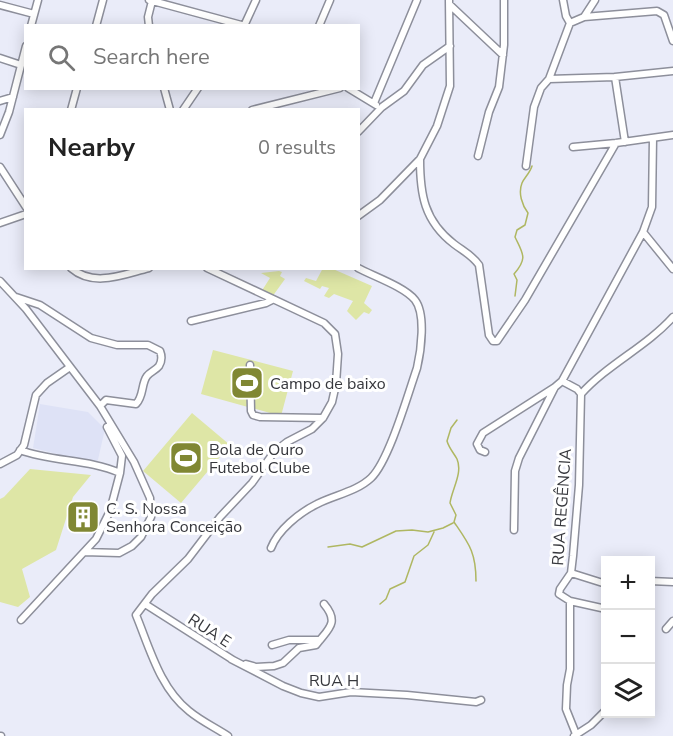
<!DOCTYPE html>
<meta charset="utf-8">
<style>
:root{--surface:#fff;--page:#f2f2f2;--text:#222;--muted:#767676;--line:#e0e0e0}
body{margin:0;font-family:"Nunito Sans",sans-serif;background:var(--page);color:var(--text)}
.controls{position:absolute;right:18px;bottom:18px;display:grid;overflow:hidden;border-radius:0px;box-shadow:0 3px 15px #0003}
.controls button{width:54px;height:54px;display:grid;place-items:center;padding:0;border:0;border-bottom:2px solid var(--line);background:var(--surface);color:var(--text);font:30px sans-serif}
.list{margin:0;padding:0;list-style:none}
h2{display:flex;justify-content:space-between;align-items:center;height:78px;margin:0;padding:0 24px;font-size:26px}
h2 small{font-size:20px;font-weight:400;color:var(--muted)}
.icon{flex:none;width:33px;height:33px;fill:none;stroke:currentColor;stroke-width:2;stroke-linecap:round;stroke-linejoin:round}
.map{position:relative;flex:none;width:673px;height:736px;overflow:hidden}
.search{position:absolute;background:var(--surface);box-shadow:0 3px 15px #0003;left:24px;top:24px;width:336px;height:66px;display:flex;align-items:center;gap:15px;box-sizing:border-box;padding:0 21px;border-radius:0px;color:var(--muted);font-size:22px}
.panel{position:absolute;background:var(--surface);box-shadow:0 3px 15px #0003;left:24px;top:108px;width:336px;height:162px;border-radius:0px}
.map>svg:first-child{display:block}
.built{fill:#dee2f6}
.green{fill:#dee6a6}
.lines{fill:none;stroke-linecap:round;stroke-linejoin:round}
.stream{stroke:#afb762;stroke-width:1.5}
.street-casing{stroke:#8d8f9b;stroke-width:9}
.street{stroke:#fff;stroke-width:6}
.labels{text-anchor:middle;stroke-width:6;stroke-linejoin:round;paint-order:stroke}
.poi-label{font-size:16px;fill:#36373c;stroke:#fff;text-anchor:start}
.street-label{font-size:16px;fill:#36373c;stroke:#fff}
</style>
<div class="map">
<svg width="673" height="736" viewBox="0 0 673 736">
<rect width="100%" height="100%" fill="#eaecf9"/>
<path class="built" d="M40,404L88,412L105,429L97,464L33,448Z"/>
<path class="green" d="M323,268L333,269L372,286L364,303L372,310L369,314L364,312L356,320L347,311L353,301L334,294L329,298L324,296L329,288L322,286L320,289L304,281L306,278L316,281Z
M279,271L282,272L280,276L285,279L272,297L261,292L270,278L261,273Z
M213,350L293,371L281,416L201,394Z
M192,413L230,445L181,503L143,471Z
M30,469L91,475L73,497L56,550L22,569L30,597L18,607L0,602V499L4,497Z"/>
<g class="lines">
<path class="stream" d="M515,296L517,280L514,274C528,258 523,254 515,237L517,230L525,225L528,213C522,205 518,193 522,183C524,178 530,173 532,166
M457,420L451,428L447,441C449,448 453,452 457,459C463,473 452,489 450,503L456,515L454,522C469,544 476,552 476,581
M328,547L350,544L362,547L396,531L412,530L428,532L443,528L453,523
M380,604L386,599L390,589L405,582L414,556L428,545L434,532"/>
<g class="street-casing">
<path id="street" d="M149,0L245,26
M563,0L566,16L570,23
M0,5L34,14
M450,5L503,55
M584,17L657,11L664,15L673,41
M31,26L38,0
M96,26L103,0
M149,26L148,17L152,1
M244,26L256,0
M319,26L330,0
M0,58L21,65
M615,77L625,142
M549,79L615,77L673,71
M164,88L170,110
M348,88L376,105
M0,101L13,97
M374,103L417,0
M71,110L77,88
M183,110L198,88
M252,110L340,88
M358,132L382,107L404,91L423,65L450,46
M0,135L9,112L26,46
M573,147L616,143L673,135
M478,156L489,112L499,87L504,45V0
M420,159C420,194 424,221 454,244C463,251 472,255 479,265L489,335L493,341H497L525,300L616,143
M526,166L534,107L541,88L549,79L570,23L584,17L595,0
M0,167L26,207
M358,216L380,200L420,159L437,126L450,86L449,0
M0,223L26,214
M643,232L673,269
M71,268C94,288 124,274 149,268
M207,268L324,323L335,334L338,354L336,384L332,402L323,418L312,429L287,442L274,452L252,483L220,517L188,559L152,594L136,615C150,649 160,688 189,711C201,721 216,728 228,736
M0,281L26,309L100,406L134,462L150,498L151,517L141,537L132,546L119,553L84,552
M16,297L40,305L91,338L117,345H148L160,351C162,356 162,361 159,366C156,370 150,372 147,376C141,384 144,396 136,404L106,400L100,406
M191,321L266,303L272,300
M250,365L251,411L253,415L260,417L323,418
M562,381L577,389L581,394L579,485L573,556L571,573L560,589L559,594L570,601L606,609
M581,394C608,364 646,347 673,317
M20,450C52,462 89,459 120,473
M485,452L480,450L477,444L483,433L555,387
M0,464L17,455L24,445L36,395L47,383L70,367
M514,530L515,471L519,458L555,387L562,381L643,232L652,207L653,138
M271,548C278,530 299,513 317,504C334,495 356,492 371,478C389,461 408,394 417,368C421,351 426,314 415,300C405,287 373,276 358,268
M571,573L606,584
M650,581L673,582
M570,601V669L567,685L566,709L576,734
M145,604L233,660
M21,620L96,539L110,511L120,473L122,456L107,427
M666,629L673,621
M272,645L289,640H320
M231,659L283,686L301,693L319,697L351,692L407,695L476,702L481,700
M246,664L256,667L274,666L283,663L299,648L316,645C328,629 340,623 324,604
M0,736H1
M574,736L591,725L606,710"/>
</g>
<use href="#street" class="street"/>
</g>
<defs>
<g id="stadium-square" transform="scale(1.725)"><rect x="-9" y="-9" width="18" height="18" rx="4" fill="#808733" stroke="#fff"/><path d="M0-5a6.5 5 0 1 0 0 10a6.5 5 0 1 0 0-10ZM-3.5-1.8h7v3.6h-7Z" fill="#fff"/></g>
<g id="building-square" transform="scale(1.725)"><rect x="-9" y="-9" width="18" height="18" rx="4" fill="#808733" stroke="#fff"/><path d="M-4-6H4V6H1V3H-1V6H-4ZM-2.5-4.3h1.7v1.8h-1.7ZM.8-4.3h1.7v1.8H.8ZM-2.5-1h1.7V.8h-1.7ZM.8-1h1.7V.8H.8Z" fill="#fff"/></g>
</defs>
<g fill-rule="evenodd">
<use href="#stadium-square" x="247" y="383"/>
<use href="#stadium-square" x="186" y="458"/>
<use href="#building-square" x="83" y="517"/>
</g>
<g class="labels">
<g class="poi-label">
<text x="270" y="389">Campo de baixo</text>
<text x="209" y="455">Bola de Ouro<tspan x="209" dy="18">Futebol Clube</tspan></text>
<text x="106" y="514">C. S. Nossa<tspan x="106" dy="18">Senhora Conceição</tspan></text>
</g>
<g class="street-label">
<text transform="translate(561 507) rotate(-86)" y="6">RUA REGÊNCIA</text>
<text transform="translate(210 630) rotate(33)" y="6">RUA E</text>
<text x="334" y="686">RUA H</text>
</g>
</g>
</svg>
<div class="controls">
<button>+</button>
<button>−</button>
<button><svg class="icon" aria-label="layers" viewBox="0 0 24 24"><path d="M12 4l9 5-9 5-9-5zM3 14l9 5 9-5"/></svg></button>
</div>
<div class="search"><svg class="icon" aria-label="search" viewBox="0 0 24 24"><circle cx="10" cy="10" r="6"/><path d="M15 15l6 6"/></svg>Search here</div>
<section class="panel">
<h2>Nearby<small>0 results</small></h2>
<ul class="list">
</ul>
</section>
</div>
